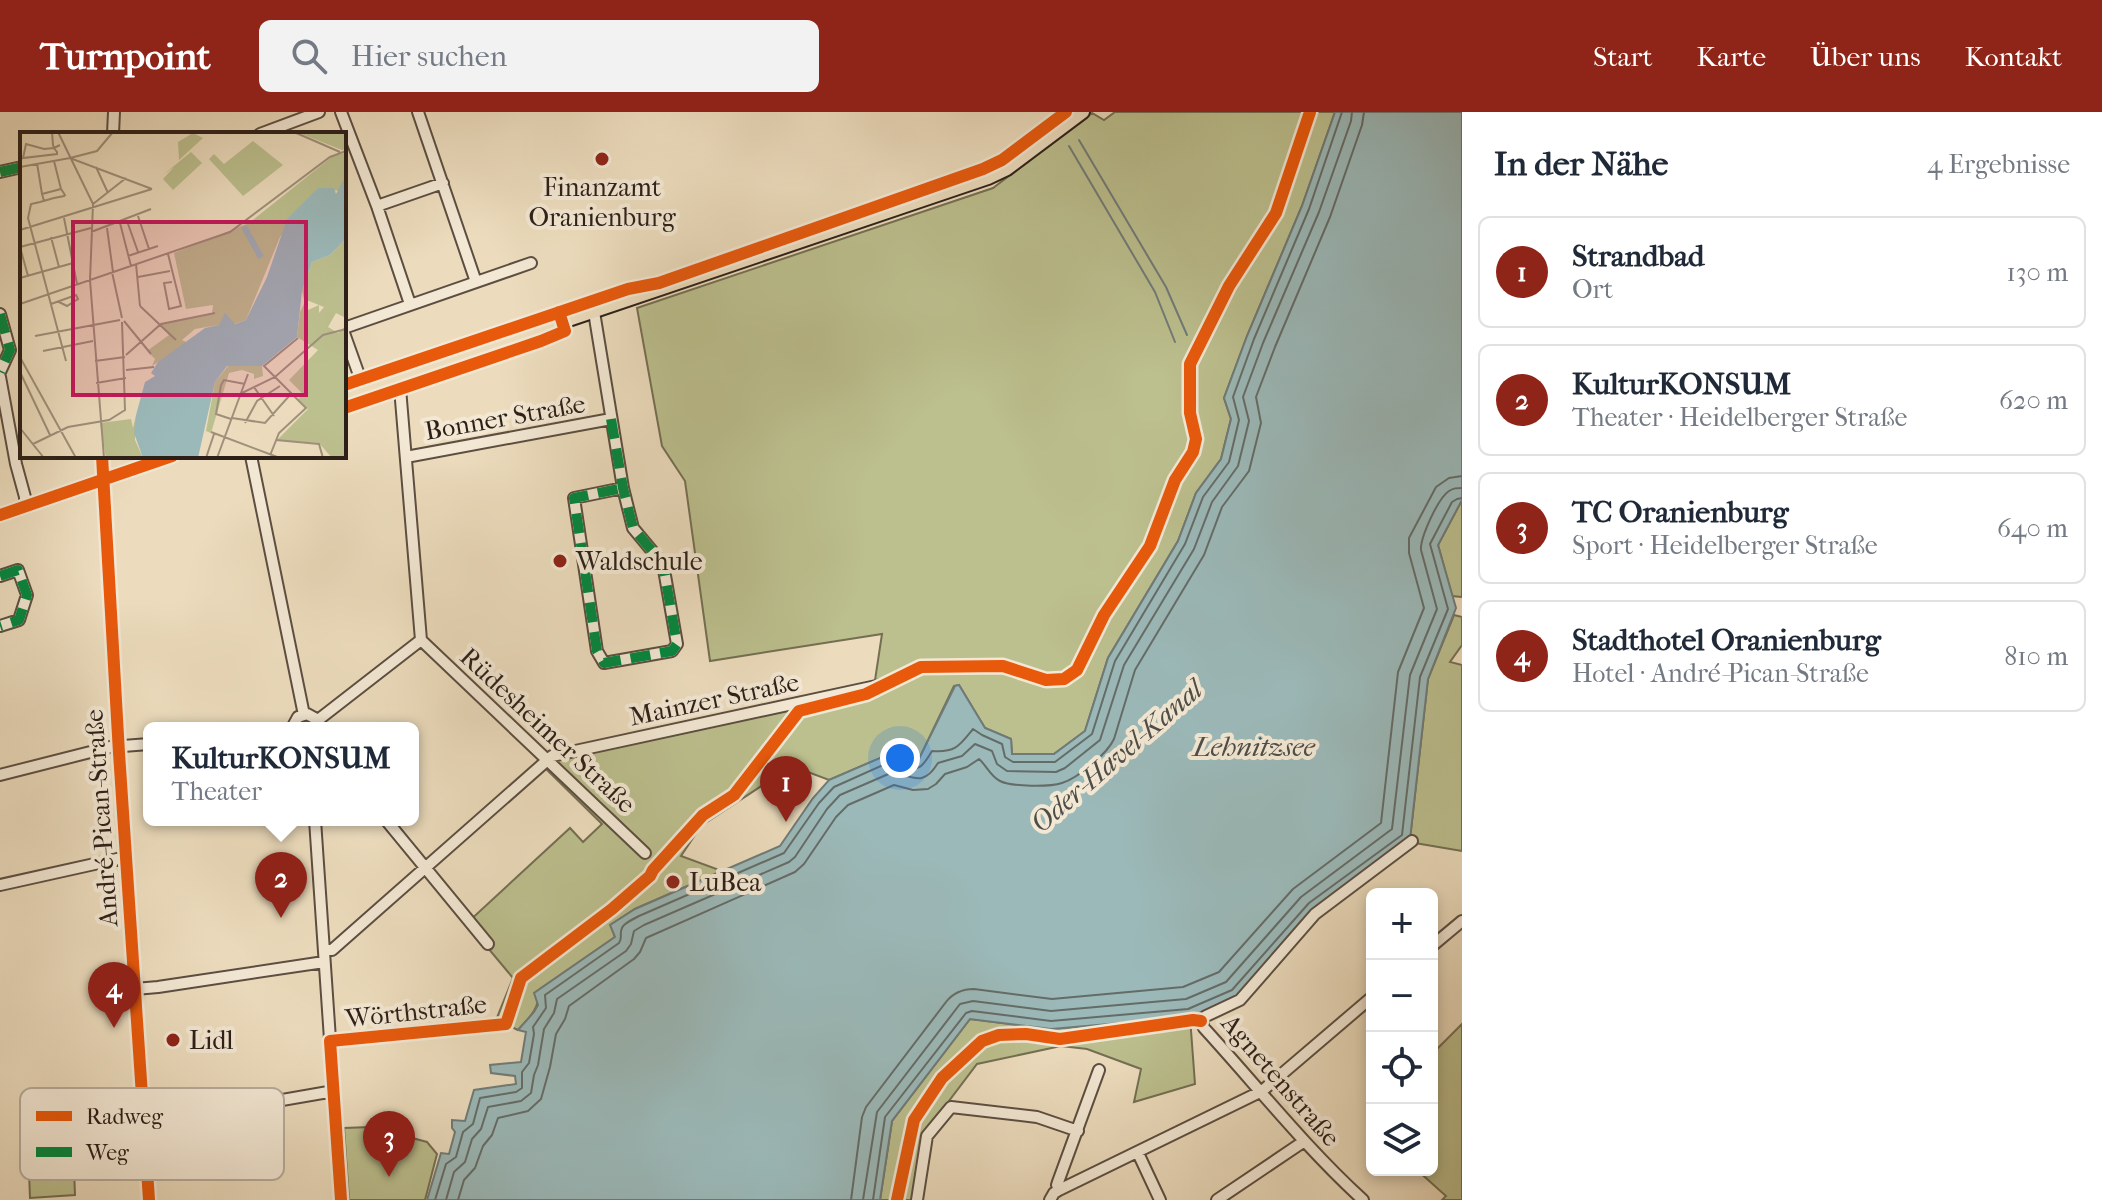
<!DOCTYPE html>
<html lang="de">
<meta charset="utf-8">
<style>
:root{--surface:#fff;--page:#f2f2f3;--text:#1f2937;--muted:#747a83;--line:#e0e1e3;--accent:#8f2418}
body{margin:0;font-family:"IM FELL French Canon",serif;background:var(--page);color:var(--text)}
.controls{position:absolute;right:24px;bottom:24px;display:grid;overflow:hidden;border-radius:12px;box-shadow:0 4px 12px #0003}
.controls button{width:72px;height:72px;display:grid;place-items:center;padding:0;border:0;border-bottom:2px solid var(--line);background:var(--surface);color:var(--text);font:40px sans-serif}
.you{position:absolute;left:900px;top:646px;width:28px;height:28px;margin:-20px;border:6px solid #fff;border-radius:50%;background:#1a73e8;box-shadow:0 0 0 12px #1a73e833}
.badge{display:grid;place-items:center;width:52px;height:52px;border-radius:50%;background:var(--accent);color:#fff;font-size:26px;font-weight:700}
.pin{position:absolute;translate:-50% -66px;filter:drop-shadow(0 2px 4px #0008)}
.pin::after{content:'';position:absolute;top:42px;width:28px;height:24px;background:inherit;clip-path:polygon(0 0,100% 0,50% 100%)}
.popup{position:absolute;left:143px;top:610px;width:276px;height:104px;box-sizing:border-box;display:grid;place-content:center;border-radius:12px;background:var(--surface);filter:drop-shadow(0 2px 6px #0005);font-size:26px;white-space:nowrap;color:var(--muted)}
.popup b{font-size:30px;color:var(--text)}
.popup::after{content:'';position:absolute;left:50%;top:100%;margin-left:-16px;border:16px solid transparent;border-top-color:var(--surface)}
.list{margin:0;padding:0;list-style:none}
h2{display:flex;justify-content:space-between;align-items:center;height:104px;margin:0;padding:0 32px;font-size:34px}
h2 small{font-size:26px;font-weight:400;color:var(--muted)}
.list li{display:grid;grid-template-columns:52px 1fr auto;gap:24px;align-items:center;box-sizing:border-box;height:112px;margin:0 16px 16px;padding:0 16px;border:2px solid var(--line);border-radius:12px}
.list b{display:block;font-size:30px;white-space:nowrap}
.list p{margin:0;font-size:26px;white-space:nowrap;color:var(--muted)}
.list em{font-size:26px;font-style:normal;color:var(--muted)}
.icon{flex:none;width:44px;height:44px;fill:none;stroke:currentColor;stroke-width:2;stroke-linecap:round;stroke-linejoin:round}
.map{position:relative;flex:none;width:1462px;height:1088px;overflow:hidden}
header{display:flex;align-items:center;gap:48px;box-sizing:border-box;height:112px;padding:0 40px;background:var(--accent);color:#fff}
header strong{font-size:38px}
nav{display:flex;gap:44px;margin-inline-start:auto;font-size:28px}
.search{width:560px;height:72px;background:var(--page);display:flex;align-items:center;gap:20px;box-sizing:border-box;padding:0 28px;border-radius:12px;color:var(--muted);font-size:30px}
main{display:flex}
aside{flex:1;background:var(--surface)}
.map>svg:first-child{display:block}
.green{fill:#bcbf8e;stroke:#746f53;stroke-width:2}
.water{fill:#9bb9b9;stroke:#6f7b79;stroke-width:2}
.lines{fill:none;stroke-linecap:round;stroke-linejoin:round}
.shore{stroke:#646c68;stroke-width:2}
.stream{stroke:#6f7b79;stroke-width:2}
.minor-casing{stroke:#5c4e41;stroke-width:14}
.major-casing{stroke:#2c1f18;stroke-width:16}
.minor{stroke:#f3e8d4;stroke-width:10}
.major{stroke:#ecdcbd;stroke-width:12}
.quiet{stroke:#00873e;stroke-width:10;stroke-dasharray:20 10;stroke-linecap:butt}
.cycleway-casing{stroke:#f3e8d4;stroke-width:17}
.cycleway{stroke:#e8590c;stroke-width:12}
.poi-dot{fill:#8f2418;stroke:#f3e8d4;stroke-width:3}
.labels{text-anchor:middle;stroke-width:8;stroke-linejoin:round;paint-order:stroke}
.poi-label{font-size:26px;fill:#2c1f18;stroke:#f3e8d4;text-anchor:start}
.street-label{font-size:26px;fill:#2c1f18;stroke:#f3e8d4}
.water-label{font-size:28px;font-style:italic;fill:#4d4d48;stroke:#f3e8d4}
.inset-river{fill:none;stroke:#9bb9b9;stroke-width:4}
.inset-road{fill:none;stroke:#9f907b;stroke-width:2}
.view{fill:#c2185b;fill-opacity:0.15;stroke:#c2185b;stroke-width:4}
.inset-edge{fill:none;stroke:#2c1f18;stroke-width:4}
.key{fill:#f3e8d4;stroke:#b7ac9c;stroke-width:2}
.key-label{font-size:22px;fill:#2c1f18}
</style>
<header>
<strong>Turnpoint</strong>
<div class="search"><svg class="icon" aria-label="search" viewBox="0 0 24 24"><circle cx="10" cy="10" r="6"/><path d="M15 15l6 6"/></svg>Hier suchen</div>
<nav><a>Start</a><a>Karte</a><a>Über uns</a><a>Kontakt</a></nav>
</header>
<main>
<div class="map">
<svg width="1462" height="1088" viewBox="0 0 1462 1088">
<rect width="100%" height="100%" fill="#ecdcbd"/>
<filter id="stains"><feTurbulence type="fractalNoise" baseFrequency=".0025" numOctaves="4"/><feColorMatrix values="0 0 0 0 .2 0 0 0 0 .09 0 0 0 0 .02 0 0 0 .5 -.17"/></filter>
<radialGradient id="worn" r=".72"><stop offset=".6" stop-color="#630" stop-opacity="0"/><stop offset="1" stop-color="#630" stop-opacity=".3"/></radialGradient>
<path class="green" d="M1115,0H1335L1302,94L1247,224L1224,286L1231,307L1221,347L1196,381L1178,429L1108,546L1085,619L1054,642H1012L1011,627L985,616L959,573L954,574L918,649L894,640L829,668L800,657L781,666L772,680L766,671L701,714L681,744L722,759L635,797L611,813L615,825L540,877C538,898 532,903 518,918L496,908L513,866L467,811L570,716L583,730L602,712L540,651L874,575L882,522L710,549L685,369L662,334L637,196L993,76L1092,1L1104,8Z
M1462,388V485L1452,484L1438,433Z
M1454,503L1462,505V533L1450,550L1462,553V739L1415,731L1410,727L1428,567Z
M1190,905L1195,972L1134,990L1141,957L1087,937L1061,934L977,952L949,989L946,1004L930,1025L919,1088H880L892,1009L970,907L1051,917Z
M1462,912V1088H1442L1446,1084L1417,1058H1432V942Z
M371,1015L427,1030L437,1042L425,1088H349L344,1016Z
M74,1057L75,1083L30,1086L29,1060Z"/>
<path class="water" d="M1335,0H1462V388L1438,433L1456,496L1428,567L1410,727L1314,798L1236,885L1190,905L1051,917L970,907L892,1009L880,1088H427L441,1041L449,1042L455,1020L452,1016V1008L465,1009L474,978L516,972L515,964L491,961L490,953L521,950L526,920L518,918L534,900L538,893L534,881L615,825L610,813L635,797L780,734L813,686L829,668L894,640L918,649L955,574L959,573L985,616L1011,627L1012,642H1054L1085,619L1108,546L1178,429L1196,381L1221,347L1231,307L1224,286L1247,224L1302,94Z"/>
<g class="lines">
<path class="shore" d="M435,1088L446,1052L456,1045L463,1020L473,1012L480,986L516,980L522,976V960L529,951L534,922L533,915L546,896L545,883L619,831C623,825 619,822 622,816C623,812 635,806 639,804L784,741L819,691L834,675L892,649C917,654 916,666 932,639C956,641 960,633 973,617L982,623L1002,632L1005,645L1013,650H1055L1092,622L1115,549L1185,432L1203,385L1229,350L1239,308L1233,285L1254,227L1309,97L1342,0
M446,1088L454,1060L465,1050L472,1027L481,1017L488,995L521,989L531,981L534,963L538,953L544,917L554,901L557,887L626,839L631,832L634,819L644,813L789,750L795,745L827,697L840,683L893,660C914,665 923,675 938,651L962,644L975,632L992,639L997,652L1007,659L1056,660L1065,656L1100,628L1124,553L1194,437L1212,390L1238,354L1249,309L1243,285L1263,231L1319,100L1351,9L1352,0
M458,1088L464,1068L475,1056L483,1034L492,1023L498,1006L528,999L541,987L550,955L556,922L565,907L569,894L634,847L640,840L646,826L795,760L804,752L836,705L848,693L894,673L913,678L928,677L936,672L945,662L967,655L979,647C987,654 990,664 1000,669C1012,675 1050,675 1062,671C1078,666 1107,642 1114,627L1135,558L1204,443L1222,395L1249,359L1261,311L1256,285L1275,235L1330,105L1362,13L1364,0
M851,1088L862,1005L866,995L946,890C953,881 962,877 974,877L1052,887L1183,875L1219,860L1293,777L1381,711L1398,560L1424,496L1409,441V426L1436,375L1449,366L1462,364
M863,1088L877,1000L960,892L973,889L1051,899L1186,887L1226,870L1301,785L1392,717L1410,563L1437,497L1421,438C1420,426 1438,386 1449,379C1454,376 1456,376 1462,376
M873,1088L885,1005L966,901L972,899L1051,909L1188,897L1232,878L1309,791L1402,723L1420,565L1448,497L1430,432L1452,390L1457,387L1462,386"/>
<path class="stream" d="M1079,28L1166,175L1187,223
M1069,34L1155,180L1175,230"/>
<g class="minor-casing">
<path id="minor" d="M341,0L377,94L410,192
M418,0L476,170
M113,22L114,0
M260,22L319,0
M0,60L22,55
M377,94L443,71
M594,200L623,376L633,416L663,452L677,532L672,539L604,551L597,539L574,386L623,376
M0,202L10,238L0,260
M344,216L531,151
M344,221L364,277
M0,265L16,352L25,385V394
M397,265L400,276L421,528
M102,344L119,641L149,1088
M251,344L304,603
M406,345L611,307
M0,464L18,458L27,483L19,508L0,514
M421,528L645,741
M318,608L421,528
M292,616L298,605L307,602L318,608L321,616
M0,663L110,635L149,632
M315,708L341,1088
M386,708L488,832
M0,773L117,747L126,749
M1432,834L1462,809
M324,838H332L552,644L890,571
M135,877L158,875L324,850
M330,929L506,912
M144,1012L334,979
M1138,1041L1160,1088
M1059,1078L1057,1073L1058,1070L1099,958
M917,1088L927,1024L951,995L1037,1005L1078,1019
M1050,1088L1054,1081L1059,1078L1262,979L1372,885
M1217,1088L1303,1030
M1363,1088C1305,1035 1257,974 1204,916L1201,909L1206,904L1240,888L1315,802L1412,729"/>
</g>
<g class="major-casing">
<path id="major" d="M344,284L988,66L1007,57L1083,0
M0,403L172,344"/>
</g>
<use href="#minor" class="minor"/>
<use href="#major" class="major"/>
<path class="quiet" d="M0,60L22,55
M0,202L10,238L0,260
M611,307L623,376L633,416L663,452L677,532L672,539L604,551L597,539L574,386L623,376
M0,464L18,458L27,483L19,508L0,514"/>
<g class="cycleway-casing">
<path id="cycleway" d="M344,273L628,177L659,171L983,57L1002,48L1066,0
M344,296L541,229L565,219L559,200
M102,344L119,641L149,1088
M0,403L172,344
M341,1088L330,929L506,912L521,866L612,797L650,764L653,758L703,703L734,683L799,599L866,582L921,555L1003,554L1046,568L1064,567L1077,558L1104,503L1150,434L1175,368L1193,340L1196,327L1190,301V252L1229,174L1276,101L1310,0
M897,1088L914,1008L942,966L982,929L999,923L1026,922L1060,927L1193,908L1201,909"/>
</g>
<use href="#cycleway" class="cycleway"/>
</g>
<g class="poi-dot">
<circle cx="602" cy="47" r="8"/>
<circle cx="560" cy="449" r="8"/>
<circle cx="673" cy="770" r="8"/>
<circle cx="173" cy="928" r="8"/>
</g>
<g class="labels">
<g class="poi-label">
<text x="602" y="84" text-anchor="middle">Finanzamt<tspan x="602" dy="30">Oranienburg</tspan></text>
<text x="576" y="458">Waldschule</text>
<text x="689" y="779">LuBea</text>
<text x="189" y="937">Lidl</text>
</g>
<g class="street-label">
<text transform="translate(505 305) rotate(-10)" y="9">Bonner Straße</text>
<text transform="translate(714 587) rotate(-12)" y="9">Mainzer Straße</text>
<text transform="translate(548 618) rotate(43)" y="9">Rüdesheimer Straße</text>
<text transform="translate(101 706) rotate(-94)" y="9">André-Pican-Straße</text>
<text transform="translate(416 899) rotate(-6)" y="9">Wörthstraße</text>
<text transform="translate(1281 968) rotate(49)" y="9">Agnetenstraße</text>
</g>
<g class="water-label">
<text x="1254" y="644">Lehnitzsee</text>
<text transform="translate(1116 644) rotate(-41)" y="10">Oder-Havel-Kanal</text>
</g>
</g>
<g transform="translate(20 20)">
<rect width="326" height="326" fill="#ecdcbd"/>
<path d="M277,0H326V17L322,18ZM173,1L183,6L159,28L158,10ZM233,9L263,33L223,64L189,27L194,22L204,32ZM171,20L182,31L153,58L143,47L154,35L143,43ZM326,21V43L319,59L298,56L260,105L226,188L214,192L206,185L199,193L175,197L162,208L168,211L132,234L135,227L127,219L149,203L139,193L192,181L193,173L166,177L154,121L229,91L313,24ZM326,107V186L316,181L308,195L318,201L326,194V326H312L299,311L257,308L288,277L278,267L283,262L269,248L298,218L277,205L280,180L285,170L288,178L299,173V181L304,175L284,167L282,159L292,130L310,123ZM208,234H242L243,244L234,247V242L222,238L209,241L191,301L186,299L195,250ZM116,283L115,308L123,326H86L80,291L111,287L113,296Z" fill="#bcbf8e"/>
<path d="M326,43V107L310,123L292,130L282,159L277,205L242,234H207L195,250L178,326H123L114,301L116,283L125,250L135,244L131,241L138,230L185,196L199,193L205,181L215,192L226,188L247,145L267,87L298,56H314L316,62Z" fill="#9bb9b9"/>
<path class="inset-river" d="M225,94L242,125M223,95L240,126"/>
<path class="inset-road" d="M32,0L33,13L34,16L37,20V22L3,26L6,12L24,17L34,16L40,13M38,0L73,72L70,148L84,326M274,0L320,20M50,26L77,19L93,0M34,29L41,57M17,31L22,62M0,35L50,26L132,57M76,35L88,61M24,69L22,62L41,57L45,63L44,64L34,66L20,70L11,72L8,86L46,229M73,72L106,46M118,84L129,117M44,86L57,152M107,89L118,120M100,91L111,134M87,96L93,140M0,98L132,57M71,100L131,77M31,105L39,135M0,115L71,96M0,115L8,144M148,122L161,174L149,177L144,151L152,150M108,124L138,114M116,132L120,174M92,140L102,186M118,145L150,139M0,146L53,131M0,172L210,100L310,25L326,19M31,172L56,163L58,167L47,174L39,170M120,174L156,208M104,189L131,222M15,204L100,188M23,219L73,209M106,223L141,192L195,181M1,227L56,326M75,229L105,225M106,238L134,235M0,240L30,303M76,251L106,246M234,255L254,284M222,261L255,245L303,203L326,197M212,286L245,291L270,263M211,287L196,282L201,253L204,248L225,252M225,291L237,269L260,254M0,296L24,326M191,300L260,326M256,308L299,312L303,326M13,312L48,295L89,288L105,278L102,190M186,326L194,302M197,326L228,242M249,326L259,301L286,276L244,234L278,206"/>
<path class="view" d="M53,90H286V263H53Z"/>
<rect width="326" height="326" class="inset-edge"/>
</g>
<rect x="20" y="976" width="264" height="92" rx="12" class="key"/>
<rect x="36" y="999" width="36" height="10" fill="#e8590c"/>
<rect x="36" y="1035" width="36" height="10" fill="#00873e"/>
<g class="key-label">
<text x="86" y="1012">Radweg</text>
<text x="86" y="1048">Weg</text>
</g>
<rect width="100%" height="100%" filter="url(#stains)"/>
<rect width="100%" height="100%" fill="url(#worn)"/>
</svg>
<div class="controls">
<button>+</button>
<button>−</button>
<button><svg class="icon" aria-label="locate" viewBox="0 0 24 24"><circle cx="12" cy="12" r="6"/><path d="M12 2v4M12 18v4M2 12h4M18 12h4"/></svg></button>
<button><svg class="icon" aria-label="layers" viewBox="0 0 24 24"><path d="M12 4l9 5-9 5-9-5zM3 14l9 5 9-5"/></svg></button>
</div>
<div class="you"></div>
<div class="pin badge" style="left:786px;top:710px">1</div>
<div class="pin badge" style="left:281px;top:806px">2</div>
<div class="popup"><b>KulturKONSUM</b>Theater</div>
<div class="pin badge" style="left:389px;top:1065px">3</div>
<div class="pin badge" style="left:114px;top:916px">4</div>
</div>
<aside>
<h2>In der Nähe<small>4 Ergebnisse</small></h2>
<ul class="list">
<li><span class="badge">1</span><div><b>Strandbad</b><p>Ort</p></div><em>130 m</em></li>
<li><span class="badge">2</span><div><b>KulturKONSUM</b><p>Theater · Heidelberger Straße</p></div><em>620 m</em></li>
<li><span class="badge">3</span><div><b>TC Oranienburg</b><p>Sport · Heidelberger Straße</p></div><em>640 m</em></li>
<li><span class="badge">4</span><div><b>Stadthotel Oranienburg</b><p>Hotel · André-Pican-Straße</p></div><em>810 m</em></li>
</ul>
</aside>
</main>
